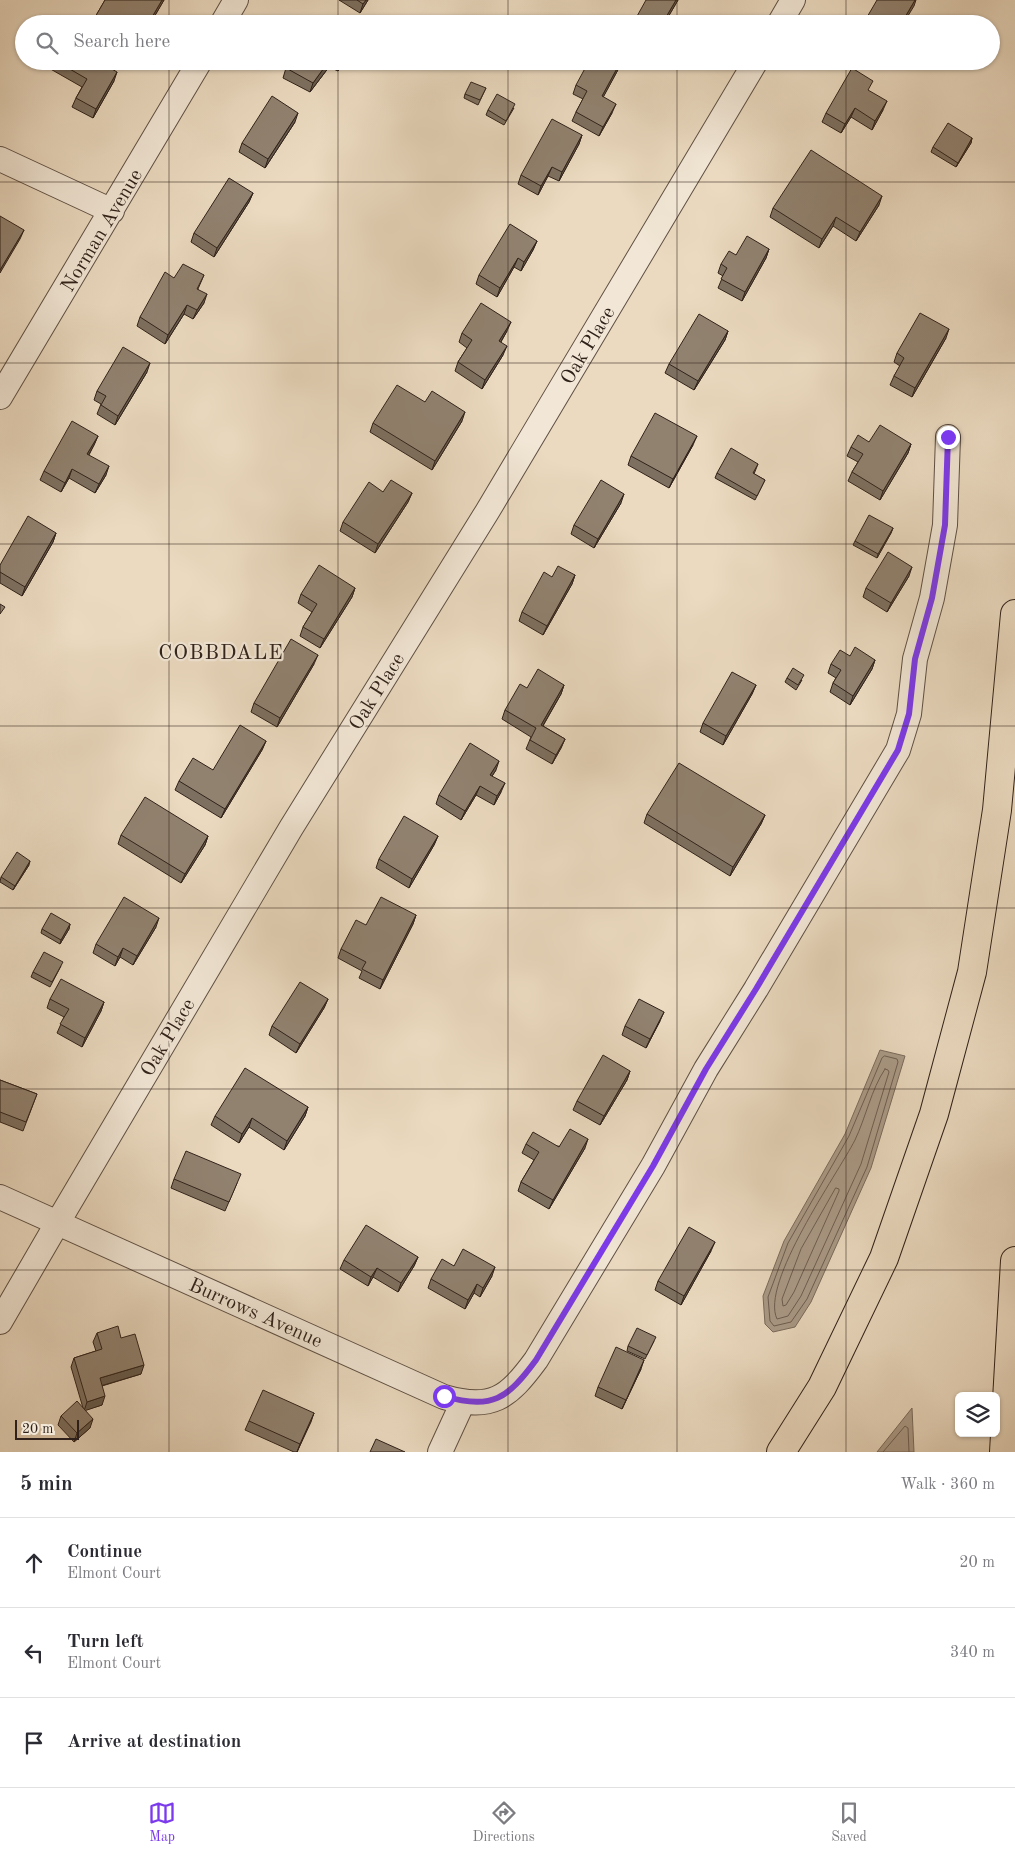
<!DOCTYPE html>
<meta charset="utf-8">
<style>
:root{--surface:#fff;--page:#f2f2f3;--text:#2b2b33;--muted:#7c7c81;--line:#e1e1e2;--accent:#7c3aed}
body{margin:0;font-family:"Old Standard TT",serif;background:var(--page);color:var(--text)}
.controls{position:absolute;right:15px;bottom:15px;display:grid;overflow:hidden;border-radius:8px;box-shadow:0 1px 4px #0004}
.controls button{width:45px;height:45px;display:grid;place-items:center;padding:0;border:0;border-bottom:1px solid var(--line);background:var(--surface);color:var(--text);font:25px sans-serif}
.scale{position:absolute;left:15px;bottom:12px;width:64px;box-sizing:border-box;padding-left:5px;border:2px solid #30221a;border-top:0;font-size:14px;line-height:18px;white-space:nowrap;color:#30221a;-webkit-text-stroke:4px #f2e7d6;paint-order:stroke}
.stop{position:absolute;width:15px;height:15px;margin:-11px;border:4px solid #7c3aed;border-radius:50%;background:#fff}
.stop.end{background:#7c3aed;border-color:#fff;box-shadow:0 1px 5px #0008}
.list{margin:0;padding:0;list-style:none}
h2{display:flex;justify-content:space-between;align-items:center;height:65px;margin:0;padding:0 20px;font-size:21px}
h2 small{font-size:16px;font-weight:400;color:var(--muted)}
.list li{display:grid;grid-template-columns:32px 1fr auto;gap:15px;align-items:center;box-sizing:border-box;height:90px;padding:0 20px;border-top:1px solid var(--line)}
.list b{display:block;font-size:19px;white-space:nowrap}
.list p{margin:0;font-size:16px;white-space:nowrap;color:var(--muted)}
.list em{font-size:16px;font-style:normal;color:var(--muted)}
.icon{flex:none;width:28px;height:28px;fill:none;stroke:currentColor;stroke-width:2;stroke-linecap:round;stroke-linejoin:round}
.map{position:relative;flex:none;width:1015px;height:1452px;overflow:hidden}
.search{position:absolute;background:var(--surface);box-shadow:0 1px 4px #0004;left:15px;right:15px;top:15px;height:55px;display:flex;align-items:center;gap:12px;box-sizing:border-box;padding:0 18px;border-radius:28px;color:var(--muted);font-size:19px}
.sheet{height:335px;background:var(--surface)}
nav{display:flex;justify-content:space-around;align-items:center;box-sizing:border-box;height:70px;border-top:1px solid var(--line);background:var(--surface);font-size:14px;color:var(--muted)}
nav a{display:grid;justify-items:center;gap:2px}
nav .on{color:var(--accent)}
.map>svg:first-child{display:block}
.water{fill:#ab9b88;stroke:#7a6b5c}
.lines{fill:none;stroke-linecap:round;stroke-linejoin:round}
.shore{stroke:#6e5e51;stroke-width:1}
.minor-casing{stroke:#5f5044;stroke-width:26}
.motorway-casing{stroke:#30221a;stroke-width:30}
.minor{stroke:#f2e7d6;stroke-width:24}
.motorway{stroke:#ebdac0;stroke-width:28}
.wall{fill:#7d7060;stroke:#30221a}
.shaded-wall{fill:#665b4e;stroke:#30221a}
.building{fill:#918270;stroke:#30221a}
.route{stroke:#7c3aed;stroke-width:6}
.grid{fill:none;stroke:#30221a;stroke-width:1;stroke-opacity:0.55}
.labels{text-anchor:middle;stroke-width:4.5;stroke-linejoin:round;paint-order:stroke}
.street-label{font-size:20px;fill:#30221a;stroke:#f2e7d6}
.neighbourhood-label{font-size:21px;letter-spacing:1px;fill:#30221a;stroke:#f2e7d6}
</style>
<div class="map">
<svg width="1015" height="1452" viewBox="0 0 1015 1452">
<rect width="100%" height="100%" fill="#ebdac0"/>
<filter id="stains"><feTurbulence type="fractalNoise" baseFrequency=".004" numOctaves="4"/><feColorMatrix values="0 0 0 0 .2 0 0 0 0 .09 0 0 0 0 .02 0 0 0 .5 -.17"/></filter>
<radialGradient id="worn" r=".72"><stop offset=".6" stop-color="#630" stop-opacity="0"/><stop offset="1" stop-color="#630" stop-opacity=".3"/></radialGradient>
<path class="water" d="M880,1050L905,1056L871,1168L811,1302L795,1327L773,1332L765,1324L763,1296L784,1241L845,1134Z
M912,1408L914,1452H877Z"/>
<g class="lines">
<path class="shore" d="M885,1056L897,1059L898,1062L867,1167L807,1299L791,1322L774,1326L770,1321L768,1297L788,1243L849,1136L882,1058Z
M885,1069L888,1070L889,1072L861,1164L801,1296L788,1316L777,1319C760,1283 837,1175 855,1140C866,1117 871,1090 885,1069Z
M836,1188L839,1189V1191L794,1292L786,1305L783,1306L782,1299L801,1249Z
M883,1452L905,1426L908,1428L909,1452"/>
<g class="minor-casing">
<path id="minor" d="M222,24L236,0
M779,24L793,0
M0,159L112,211
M0,397L200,61
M0,1197L444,1397C492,1411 508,1398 536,1360L653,1166L706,1069L756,989L898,750L909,714L915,659L932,598L945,525L948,437
M0,1322L58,1222L291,828L487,512L756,61
M440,1452L463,1402"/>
</g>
<g class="motorway-casing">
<path id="motorway" d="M781,1452L822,1387L884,1258L934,1114L972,972L997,810L1015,614
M1004,1452L1015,1261"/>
</g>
<use href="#minor" class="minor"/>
<use href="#motorway" class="motorway"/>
</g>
<path class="wall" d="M105,0H164L150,24H93L94,19Z
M339,0H368L360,13Z
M678,0L664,24H634L636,18Z
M40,61H98L114,81L93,118L72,107L76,98L82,87L40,63Z
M291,61H343L338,71L329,67L310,92L283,78L286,68Z
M458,61H467L465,65Z
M620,66L603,97L612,113L599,136L572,121L576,112L583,99L573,94L576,85Z
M486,88L478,105L464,98L465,94Z
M869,91L883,110L872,130L851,117L841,133L822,122L826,113Z
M514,108L504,125L486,115L488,110Z
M295,122L265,168L239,152L242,143Z
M582,135L579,144L559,181L548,176L538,195L518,184L521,175Z
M972,138L971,143L956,167L931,152L933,147Z
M253,193L249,202L214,257L191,242L194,233Z
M879,205L856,241L833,226L819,248L770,217L773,208Z
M537,241L533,250L521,271L514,267L497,297L476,284L479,275Z
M769,249L766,258L742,301L718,288L723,276L718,273L721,264L736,255Z
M204,275L198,289L204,303L193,319L184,314L165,344L137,326L140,317L174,278Z
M507,331L501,342L503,355L482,389L455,371L458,362L467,348L459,342L462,333Z
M728,331L725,340L694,390L665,373L669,364Z
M946,338L912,397L890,385L894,376L900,366L894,362L897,353Z
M147,372L115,425L97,414L101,404L94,400L97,391Z
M425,402L462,421L432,470L370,432L373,423Z
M98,436L94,445L89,455L106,475L95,493L69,478L61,492L40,480L44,471Z
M869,442L911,444L908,453L880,500L848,481L852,472L858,462L847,456L851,447Z
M693,445L669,488L628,465L631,456Z
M758,464L754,474L765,480L755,500L715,478L717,473Z
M383,492L412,493L408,502L375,553L340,531L343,522Z
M621,503L594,548L571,534L574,525Z
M893,528L891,533L877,558L853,545L855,541Z
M56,533L53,542L22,596L0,583V565Z
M575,575L572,584L543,635L519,621L522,612L552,577Z
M909,576L887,612L863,597L866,588Z
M355,588L352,597L320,648L300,636L303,627L312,612L298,603L301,594Z
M850,656L875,660L872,669L850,705L830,692L833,683L836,678L828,673L831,664Z
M314,664L277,727L251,712L254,703Z
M787,678L802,680L796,690L785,682Z
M564,685L561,694L543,726L565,739L561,748L552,764L526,749L531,737L502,719L505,710L527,688Z
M756,685L752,694L723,745L700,732L703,723Z
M266,741L262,750L221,818L175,790L179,781L213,770Z
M496,770L492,776L501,792L494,805L476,795L461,820L436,804L439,795Z
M647,814L765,815L761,824L730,876L644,823Z
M121,835L208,836L205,845L181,883L118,844Z
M438,836L434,845L409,888L376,868L379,859Z
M29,865L13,890L0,882L1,877Z
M416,915L413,924L380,989L359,978L362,971L338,958L341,949L366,925Z
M70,924L69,929L60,944L41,933L42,929Z
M156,927L133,965L120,957L115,966L93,953L96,944Z
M61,966L50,987L31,977L33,972Z
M50,999L104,1002L101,1011L82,1047L57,1033L64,1017L47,1008Z
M328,999L324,1008L296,1053L269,1035L272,1026Z
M660,1021L646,1048L622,1035L625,1026Z
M630,1071L627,1080L600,1125L573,1110L577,1101Z
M0,1080L37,1094L23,1131L0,1122Z
M308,1107L305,1116L284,1150L249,1127L239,1143L211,1125L215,1116Z
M526,1144L585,1148L549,1209L518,1191L521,1182L534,1160L522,1153Z
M174,1179L237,1183L225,1211L171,1188Z
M711,1251L681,1305L655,1290L658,1281Z
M418,1257L414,1266L398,1292L373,1277L368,1286L340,1269L344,1260Z
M454,1266L492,1276L480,1297L474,1293L465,1309L428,1288L431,1279Z
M97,1333L121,1338L141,1374L102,1386V1405L85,1410L90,1428L74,1442L58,1425L61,1416L83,1408L71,1367L74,1358L96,1351L93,1342Z
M654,1341L645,1359L627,1351L628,1346Z
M641,1369L622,1409L595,1396L598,1387Z
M314,1413L297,1452H294L245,1430L249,1421Z"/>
<path class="shaded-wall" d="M162,0H164L150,24H148Z
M366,0H368L360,13L363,4Z
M676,0H678L664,24H662Z
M915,0H916L914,6L903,24H901Z
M329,61H331L329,67L310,92L313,83Z
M342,61H343L338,71Z
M621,61H622L620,66L599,105L602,96Z
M117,72L114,81L93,118L96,109Z
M887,101L883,110L872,130L875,121Z
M616,104L612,113L599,136L603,127Z
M855,108L851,117L841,133L845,124Z
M298,113L295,122L265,168L268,159Z
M582,135L579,144L559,181L562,172Z
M972,138L971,143L956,167L958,163Z
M552,167L548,176L538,195L541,186Z
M253,193L249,202L214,257L217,248Z
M882,196L879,205L856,241L860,232Z
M836,217L833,226L819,248L822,239Z
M24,230L20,239L0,273V270Z
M537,241L533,250L521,271L524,262Z
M769,249L766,258L742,301L745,292Z
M518,258L514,267L497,297L500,288Z
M207,294L204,303L193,319L197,310Z
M187,305L184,314L165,344L168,335Z
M511,322L507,331L496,350L499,341Z
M949,329L946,338L912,397L915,388Z
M728,331L725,340L694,390L698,381Z
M507,346L503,355L482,389L485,380Z
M150,363L147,372L115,425L118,416Z
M465,412L462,421L432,470L435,461Z
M98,436L94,445L84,463L87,454Z
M697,436L693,445L669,488L673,479Z
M911,444L908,453L880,500L883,491Z
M109,466L106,475L95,493L99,484Z
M72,469L69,478L61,492L65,483Z
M412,493L408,502L375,553L378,544Z
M624,494L621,503L594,548L598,539Z
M893,528L891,533L877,558L878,554Z
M56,533L53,542L22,596L25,587Z
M912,567L909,576L887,612L891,603Z
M575,575L572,584L543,635L547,626Z
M355,588L352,597L320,648L324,639Z
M318,655L314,664L277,727L280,718Z
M875,660L872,669L850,705L853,696Z
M564,685L561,694L538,734L541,725Z
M756,685L752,694L723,745L726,736Z
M565,739L561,748L552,764L556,755Z
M266,741L262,750L221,818L225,809Z
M499,761L496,770L487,784L490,775Z
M505,783L501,792L494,805L497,796Z
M480,786L476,795L461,820L465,811Z
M765,815L761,824L730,876L733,867Z
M208,836L205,845L181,883L185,874Z
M438,836L434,845L409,888L412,879Z
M30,861L29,865L13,890L15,886Z
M416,915L413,924L380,989L383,980Z
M159,918L156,927L133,965L137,956Z
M70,924L69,929L60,944L61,940Z
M123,948L120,957L115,966L118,957Z
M328,999L324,1008L296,1053L300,1044Z
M104,1002L101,1011L82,1047L85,1038Z
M664,1012L660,1021L646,1048L650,1039Z
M630,1071L627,1080L600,1125L604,1116Z
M308,1107L305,1116L284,1150L287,1141Z
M252,1118L249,1127L239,1143L242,1134Z
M588,1139L585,1148L549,1209L553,1200Z
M715,1242L711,1251L681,1305L684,1296Z
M418,1257L414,1266L398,1292L401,1283Z
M495,1267L492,1276L480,1297L483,1288Z
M377,1268L373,1277L368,1286L371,1277Z
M477,1284L474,1293L465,1309L468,1300Z
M644,1360L641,1369L622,1409L626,1400Z
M144,1365L141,1374L97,1387L100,1378Z
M105,1396L102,1405L84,1411L87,1402Z
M314,1413L311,1422L297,1452L300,1444Z
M93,1419L90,1428L74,1442L77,1433Z"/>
<path class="building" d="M105,0H162L148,24H103L94,19Z
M357,0H366L363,4Z
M646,0H676L662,24H647L636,18Z
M877,0H915L901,24H863Z
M328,16L340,24H324Z
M56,61H98L117,72L96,109L76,98L87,79Z
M291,61H329L313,83L286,68Z
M589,61H621L602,96L616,104L603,127L576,112L587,91L576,85Z
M852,68L873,81L868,90L887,101L875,121L855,108L845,124L826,113Z
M471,82L486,88L480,100L465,94Z
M497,94L515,104L506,121L488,110Z
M272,96L298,113L268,159L242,143Z
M552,119L582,135L562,172L552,167L541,186L521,175Z
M948,123L972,138L958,163L933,147Z
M811,150L882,196L860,232L836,217L822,239L773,208Z
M229,178L253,193L217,248L194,233Z
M0,216L24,230L0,270Z
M510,224L537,241L524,262L518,258L500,288L479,275Z
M747,236L769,249L745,292L721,279L727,268L721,264L729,251L736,255Z
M183,264L204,275L197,289L207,294L197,310L187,305L168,335L140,317L165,272L174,278Z
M481,303L511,322L499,341L507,346L485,380L458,362L472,340L462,333Z
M920,313L949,329L915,388L894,376L904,358L897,353Z
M699,314L728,331L698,381L669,364Z
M123,347L150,363L118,416L101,405L106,396L97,391Z
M397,385L425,402L432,391L465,412L435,461L373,423Z
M655,413L697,436L673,479L631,456Z
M72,421L98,436L87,454L109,466L99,484L72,469L65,483L44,471Z
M880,425L911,444L883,491L852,472L863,454L851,447L858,435L869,442Z
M731,448L758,464L753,473L765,480L757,496L717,473Z
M391,480L412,493L378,544L343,522L369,482L383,492Z
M601,480L624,494L598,539L574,525Z
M869,515L893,528L878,554L855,541Z
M28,516L56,533L25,587L0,572V565Z
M888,552L912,567L891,603L866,588Z
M319,565L355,588L324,639L303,627L317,604L301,594Z
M558,566L575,575L547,626L522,612L544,572L552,577Z
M0,604L5,607L0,614Z
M291,639L318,655L280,718L254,703Z
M855,647L875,660L853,696L833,683L841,670L831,664L840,650L850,656Z
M793,668L804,675L798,685L787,678Z
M538,669L564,685L541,725L565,739L556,755L530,740L536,728L505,710L520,684L527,688Z
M732,672L756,685L726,736L703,723Z
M240,725L266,741L225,809L179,781L193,758L213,770Z
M470,743L499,761L490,775L505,783L497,796L480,786L465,811L439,795Z
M679,763L765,815L733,867L647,814Z
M145,797L208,836L185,874L121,835Z
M404,816L438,836L412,879L379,859Z
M17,852L30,861L15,886L1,877Z
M124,897L159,918L137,956L123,948L118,957L96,944Z
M381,897L416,915L383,980L362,969L366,962L341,949L356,920L366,925Z
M51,913L70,924L61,940L42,929Z
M44,952L63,962L52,982L33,972Z
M61,979L104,1002L85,1038L60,1024L69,1009L50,999Z
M300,982L328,999L300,1044L272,1026Z
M639,999L664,1012L650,1039L625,1026Z
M603,1055L630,1071L604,1116L577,1101Z
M245,1068L308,1107L287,1141L252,1118L242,1134L215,1116Z
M0,1080L37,1094L26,1122L0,1112Z
M570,1129L588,1139L553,1200L521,1182L539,1152L526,1144L533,1132L559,1147Z
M186,1151L241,1174L229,1202L174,1179Z
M366,1225L418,1257L401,1283L377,1268L371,1277L344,1260Z
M689,1227L715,1242L684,1296L658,1281Z
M463,1249L495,1267L483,1288L477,1284L468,1300L431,1279L442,1259L454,1266Z
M118,1326L121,1338L135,1334L144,1365L100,1378L105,1396L87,1402L74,1358L102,1349L97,1333Z
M637,1328L656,1337L647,1355L628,1346Z
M616,1347L644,1360L626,1400L598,1387Z
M263,1390L314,1413L300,1444L249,1421Z
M77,1401L93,1419L77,1433L61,1416Z
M376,1439L405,1452H370Z"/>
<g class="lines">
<path class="route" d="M444,1396C492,1411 508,1398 536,1360L653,1166L706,1069L756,989L898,750L909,714L915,659L932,598L945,525L948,437"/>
</g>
<path class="grid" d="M169,0V24M338,0V24M508,0V24M677,0V24M846,0V24M169,61V1452M338,61V1452M508,61V1452M677,61V1452M846,61V1452M0,182H1015M0,363H1015M0,544H1015M0,726H1015M0,908H1015M0,1089H1015M0,1270H1015"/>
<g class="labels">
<g class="street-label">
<text transform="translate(101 230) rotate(-59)" y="7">Norman Avenue</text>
<text transform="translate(587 345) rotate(-59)" y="7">Oak Place</text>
<text transform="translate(376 691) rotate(-58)" y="7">Oak Place</text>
<text transform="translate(167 1037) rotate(-59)" y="7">Oak Place</text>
<text transform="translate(256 1312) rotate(24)" y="7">Burrows Avenue</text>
</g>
<g class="neighbourhood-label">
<text x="221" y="659">COBBDALE</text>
</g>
</g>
<rect width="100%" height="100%" filter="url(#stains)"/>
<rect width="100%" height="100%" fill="url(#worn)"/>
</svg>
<div class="controls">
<button><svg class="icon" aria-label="layers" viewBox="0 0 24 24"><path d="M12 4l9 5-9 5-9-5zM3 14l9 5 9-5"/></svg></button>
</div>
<div class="scale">20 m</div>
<div class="stop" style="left:444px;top:1396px"></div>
<div class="stop end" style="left:948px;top:437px"></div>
<div class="search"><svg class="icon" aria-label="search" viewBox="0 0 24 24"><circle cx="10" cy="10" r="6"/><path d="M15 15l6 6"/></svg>Search here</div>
</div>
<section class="sheet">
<h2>5 min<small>Walk · 360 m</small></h2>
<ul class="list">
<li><svg class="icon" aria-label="ahead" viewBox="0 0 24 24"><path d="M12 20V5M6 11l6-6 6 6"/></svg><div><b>Continue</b><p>Elmont Court</p></div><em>20 m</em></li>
<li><svg class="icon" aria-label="left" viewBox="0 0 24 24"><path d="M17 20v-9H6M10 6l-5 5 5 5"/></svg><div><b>Turn left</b><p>Elmont Court</p></div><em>340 m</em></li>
<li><svg class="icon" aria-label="arrive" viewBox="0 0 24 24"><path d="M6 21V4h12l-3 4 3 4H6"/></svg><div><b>Arrive at destination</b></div></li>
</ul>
</section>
<nav>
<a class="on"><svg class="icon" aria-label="map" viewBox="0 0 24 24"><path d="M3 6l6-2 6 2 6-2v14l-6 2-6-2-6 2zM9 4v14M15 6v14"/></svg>Map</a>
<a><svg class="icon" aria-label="directions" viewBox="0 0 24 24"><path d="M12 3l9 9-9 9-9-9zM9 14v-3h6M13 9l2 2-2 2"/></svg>Directions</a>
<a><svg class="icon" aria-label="saved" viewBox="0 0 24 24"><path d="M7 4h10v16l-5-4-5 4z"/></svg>Saved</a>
</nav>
